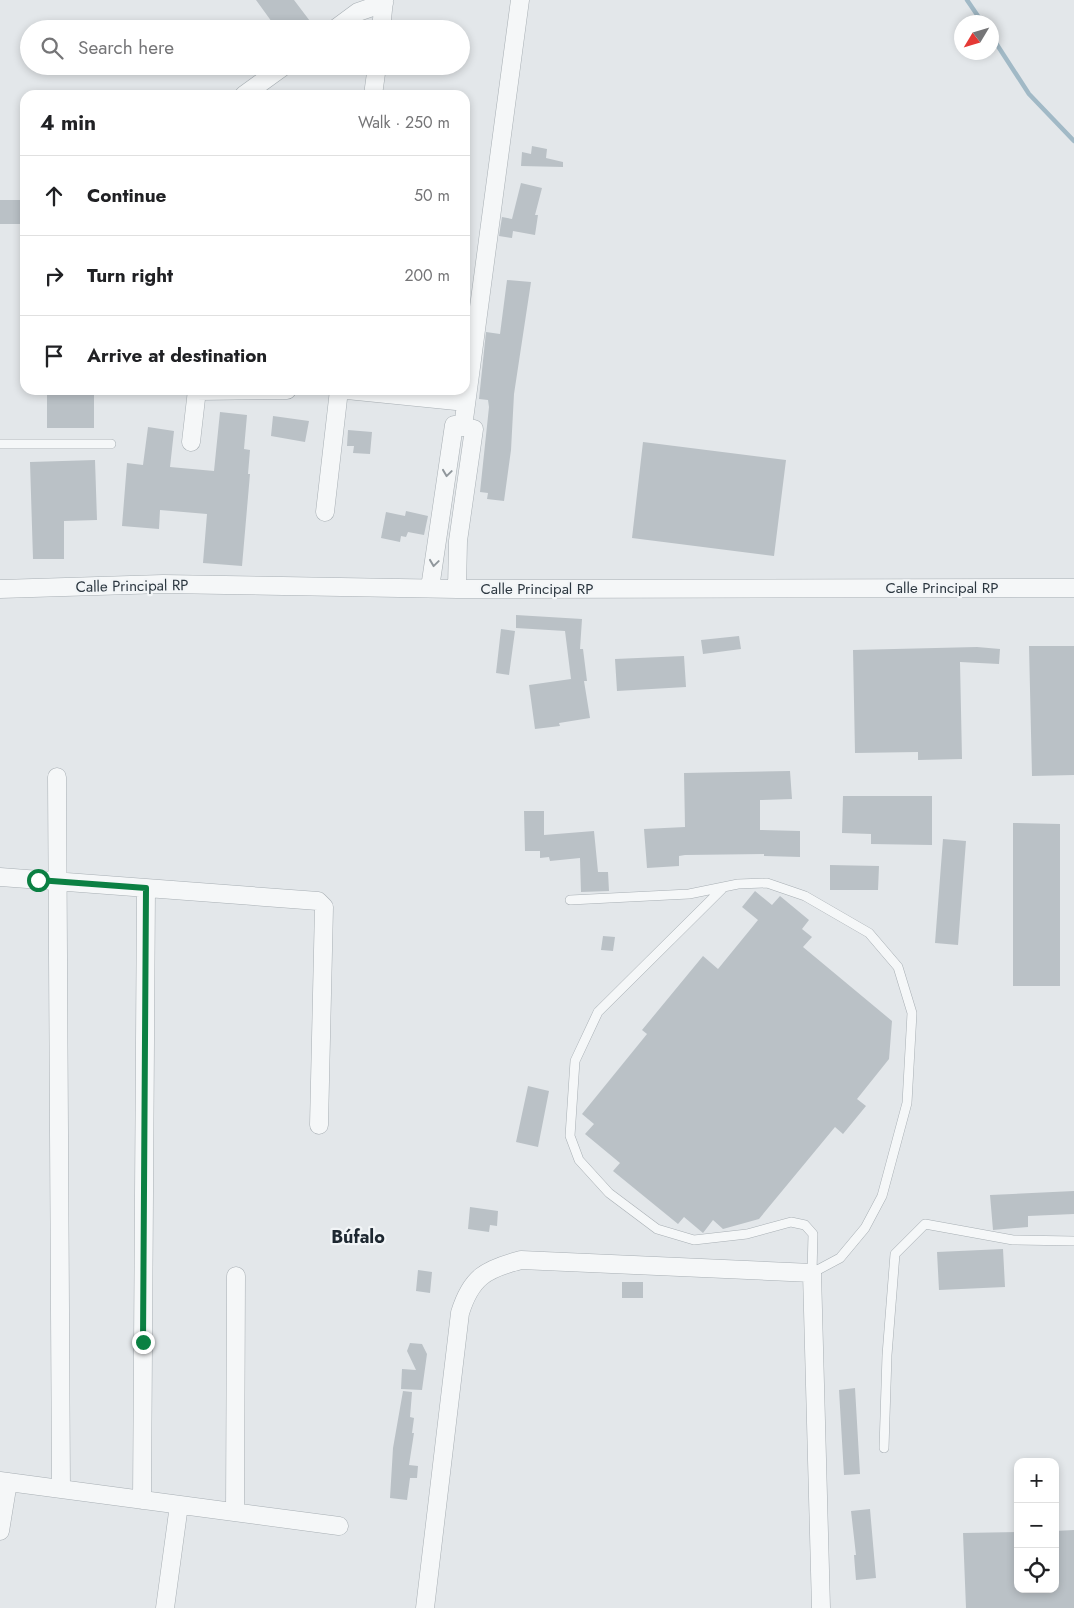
<!DOCTYPE html>
<meta charset="utf-8">
<style>
:root{--surface:#fff;--page:#f2f2f2;--text:#202124;--muted:#757577;--line:#e0e0e0}
body{margin:0;font-family:Jost,sans-serif;background:var(--page);color:var(--text)}
.controls{position:absolute;right:15px;bottom:15px;display:grid;overflow:hidden;border-radius:10px;box-shadow:0 2px 8px #0003}
.controls button{width:45px;height:45px;display:grid;place-items:center;padding:0;border:0;border-bottom:1px solid var(--line);background:var(--surface);color:var(--text);font:25px sans-serif}
.compass{position:absolute;left:954px;top:15px;width:45px;height:45px;border-radius:50%;background:var(--surface);box-shadow:0 2px 8px #0003;rotate:232deg}
.stop{position:absolute;width:15px;height:15px;margin:-11px;border:4px solid #0b8043;border-radius:50%;background:#fff}
.stop.end{background:#0b8043;border-color:#fff;box-shadow:0 1px 5px #0008}
.list{margin:0;padding:0;list-style:none}
h2{display:flex;justify-content:space-between;align-items:center;height:65px;margin:0;padding:0 20px;font-size:21px}
h2 small{font-size:16px;font-weight:400;color:var(--muted)}
.list li{display:grid;grid-template-columns:32px 1fr auto;gap:15px;align-items:center;box-sizing:border-box;height:80px;padding:0 20px;border-top:1px solid var(--line)}
.list b{display:block;font-size:19px;white-space:nowrap}
.list em{font-size:16px;font-style:normal;color:var(--muted)}
.icon{flex:none;width:28px;height:28px;fill:none;stroke:currentColor;stroke-width:2;stroke-linecap:round;stroke-linejoin:round}
.map{position:relative;flex:none;width:1074px;height:1608px;overflow:hidden}
.search{position:absolute;background:var(--surface);box-shadow:0 2px 8px #0003;left:20px;top:20px;width:450px;height:55px;display:flex;align-items:center;gap:12px;box-sizing:border-box;padding:0 18px;border-radius:28px;color:var(--muted);font-size:19px}
.panel{position:absolute;background:var(--surface);box-shadow:0 2px 8px #0003;left:20px;top:90px;width:450px;height:305px;border-radius:15px}
.map>svg:first-child{display:block}
.lines{fill:none;stroke-linecap:round;stroke-linejoin:round}
.stream{stroke:#a1b9c6;stroke-width:4.5}
.building{fill:#bac1c6}
.lane-casing{stroke:#a8afb4;stroke-width:10}
.street-casing{stroke:#a8afb4;stroke-width:19}
.lane{stroke:#f5f7f8;stroke-width:9}
.street{stroke:#f5f7f8;stroke-width:18}
.oneway{stroke:#90979c}
.route{stroke:#0b8043;stroke-width:6}
.labels{text-anchor:middle;stroke-width:4.5;stroke-linejoin:round;paint-order:stroke}
.street-label{font-size:15px;fill:#2c3740;stroke:#f2f5f7}
.quarter-label{font-size:18px;font-weight:bold;fill:#1e2831;stroke:#f2f5f7}
</style>
<div class="map">
<svg width="1074" height="1608" viewBox="0 0 1074 1608">
<rect width="100%" height="100%" fill="#e3e7ea"/>
<g class="lines">
<path class="stream" d="M967,0L982,22
M992,37L1029,94L1074,141"/>
</g>
<path class="building" d="M256,0H294L316,29H277Z
M532,146L547,149L546,158L563,162V167L521,166L522,152L531,154Z
M521,183L542,188L535,215H538L535,235L513,231L512,238L499,236L502,217L512,219Z
M0,200H25V224H0Z
M507,280L531,282L514,394L511,450L504,501L487,499L488,493L480,492L489,407L488,400L479,399L486,332L500,334Z
M47,390H94V428H47Z
M220,412L247,415L244,449L250,450L248,474H250L242,566L203,563L207,514L160,510L159,529L122,526L127,463L143,465L148,427L174,431L170,467L214,471Z
M273,416L309,421L305,442L271,436Z
M348,430L372,432L370,454L353,453L354,446H347Z
M643,442L786,460L774,556L632,538Z
M95,460L97,520L64,521V559H33L30,462Z
M406,511L428,516L424,535L408,532L406,537L401,536L400,542L381,538L386,512L405,516Z
M516,615L582,619L580,649H583L587,681H584L590,718L559,723L560,726L535,729L529,685L571,679L565,631L516,628Z
M501,629L515,631L509,675L496,673Z
M739,636L741,649L703,654L701,640Z
M1029,646H1074V775L1032,776Z
M977,647L1000,649L999,664L960,662L962,759L918,760V752L855,753L853,650Z
M684,656L686,687L617,691L615,659Z
M790,771L792,799L760,800V830L800,831V857L764,856V854L685,855L679,856V866L647,868L644,829L685,827L684,773Z
M843,796H932V845L871,844V834L842,833Z
M524,811H544V835L594,831L598,872H608L609,891L581,892L580,858L550,861L549,857L540,858V851H525Z
M1013,823L1060,824V986H1013Z
M943,839L966,841L958,945L935,943Z
M830,865L879,866L878,890H830Z
M755,891L772,905L780,896L809,920L802,929L812,937L803,947L892,1021L889,1059L857,1099L866,1106L843,1134L835,1127L759,1219L723,1229L713,1220L703,1233L684,1217L678,1224L613,1171L620,1163L585,1134L594,1124L582,1114L647,1034L642,1030L703,956L718,969L758,920L742,907Z
M603,936L615,937L613,951L601,950Z
M528,1086L549,1091L538,1147L516,1142Z
M1074,1191V1214L1028,1216V1227L993,1230L990,1195Z
M470,1207L498,1211L497,1226L490,1225L489,1232L468,1229Z
M1003,1249L1005,1287L939,1290L937,1252Z
M418,1270L432,1272L430,1293L416,1291Z
M622,1282H643V1298H622Z
M410,1343L422,1344L427,1354L422,1390L401,1389L402,1369L416,1370L407,1351Z
M855,1388L860,1474L844,1475L839,1390Z
M403,1391L412,1392L410,1417L414,1418L412,1433H414L409,1465L418,1466L417,1478H410L407,1500L390,1498L393,1448Z
M870,1509L876,1578L856,1580L854,1555H856L851,1511Z
M1074,1530V1608H966L963,1533L1018,1532V1589H1055V1531Z"/>
<g class="lines">
<g class="lane-casing">
<path id="lane" d="M0,444H111
M570,900L689,894L738,884L767,883L805,896L869,933L898,967L912,1013L907,1103L882,1196L865,1228L840,1258L812,1273L813,1234L805,1225L791,1222L747,1234L694,1240L657,1229L609,1193L579,1160L570,1136L575,1061L598,1012L722,889
M884,1448L887,1355L895,1254L925,1224L1013,1240L1074,1241"/>
</g>
<g class="street-casing">
<path id="street" d="M335,29L358,12L384,3
M381,29L384,0
M244,95L284,66
M373,95L377,66
M347,390L466,402
M196,391L287,390
M463,427L520,0
M191,442L197,390
M325,512L339,390
M430,588L454,425L474,429L458,541L457,589
M0,589L163,584L457,589L1074,588
M57,777L61,1489
M0,877L318,901L324,907L319,1125
M0,1481L339,1526
M142,1500L146,888
M235,1512L236,1276
M0,1531L8,1482
M165,1608L179,1505
M425,1608L460,1313C471,1277 486,1269 521,1260L812,1273L821,1608"/>
</g>
<use href="#lane" class="lane"/>
<use href="#street" class="street"/>
</g>
<defs><path id="oneway-chevron" d="M-2-3.5L2.5 0L-2 3.5" fill="none" stroke-width="1.6" stroke-linecap="round" stroke-linejoin="round" transform="scale(1.25)"/></defs>
<g class="oneway">
<use href="#oneway-chevron" transform="translate(447 473) rotate(98)"/>
<use href="#oneway-chevron" transform="translate(434 563) rotate(98)"/>
</g>
<g class="lines">
<path class="route" d="M38,880L146,888L143,1342"/>
</g>
<g class="labels">
<g class="street-label">
<text transform="translate(132 586) rotate(-1)" y="5">Calle Principal RP</text>
<text x="942" y="593">Calle Principal RP</text>
<text x="537" y="594">Calle Principal RP</text>
</g>
<g class="quarter-label">
<text x="358" y="1243">Búfalo</text>
</g>
</g>
</svg>
<div class="controls">
<button>+</button>
<button>−</button>
<button><svg class="icon" aria-label="locate" viewBox="0 0 24 24"><circle cx="12" cy="12" r="6"/><path d="M12 2v4M12 18v4M2 12h4M18 12h4"/></svg></button>
</div>
<svg class="compass" viewBox="-18 -18 36 36"><path d="M0-13l5 13h-10z" fill="#e53935"/><path d="M0 13l5-13h-10z" fill="#757577"/></svg>
<div class="stop" style="left:38px;top:880px"></div>
<div class="stop end" style="left:143px;top:1342px"></div>
<div class="search"><svg class="icon" aria-label="search" viewBox="0 0 24 24"><circle cx="10" cy="10" r="6"/><path d="M15 15l6 6"/></svg>Search here</div>
<section class="panel">
<h2>4 min<small>Walk · 250 m</small></h2>
<ul class="list">
<li><svg class="icon" aria-label="ahead" viewBox="0 0 24 24"><path d="M12 20V5M6 11l6-6 6 6"/></svg><div><b>Continue</b></div><em>50 m</em></li>
<li><svg class="icon" aria-label="right" viewBox="0 0 24 24"><path d="M7 20v-9h11M14 6l5 5-5 5"/></svg><div><b>Turn right</b></div><em>200 m</em></li>
<li><svg class="icon" aria-label="arrive" viewBox="0 0 24 24"><path d="M6 21V4h12l-3 4 3 4H6"/></svg><div><b>Arrive at destination</b></div></li>
</ul>
</section>
</div>
